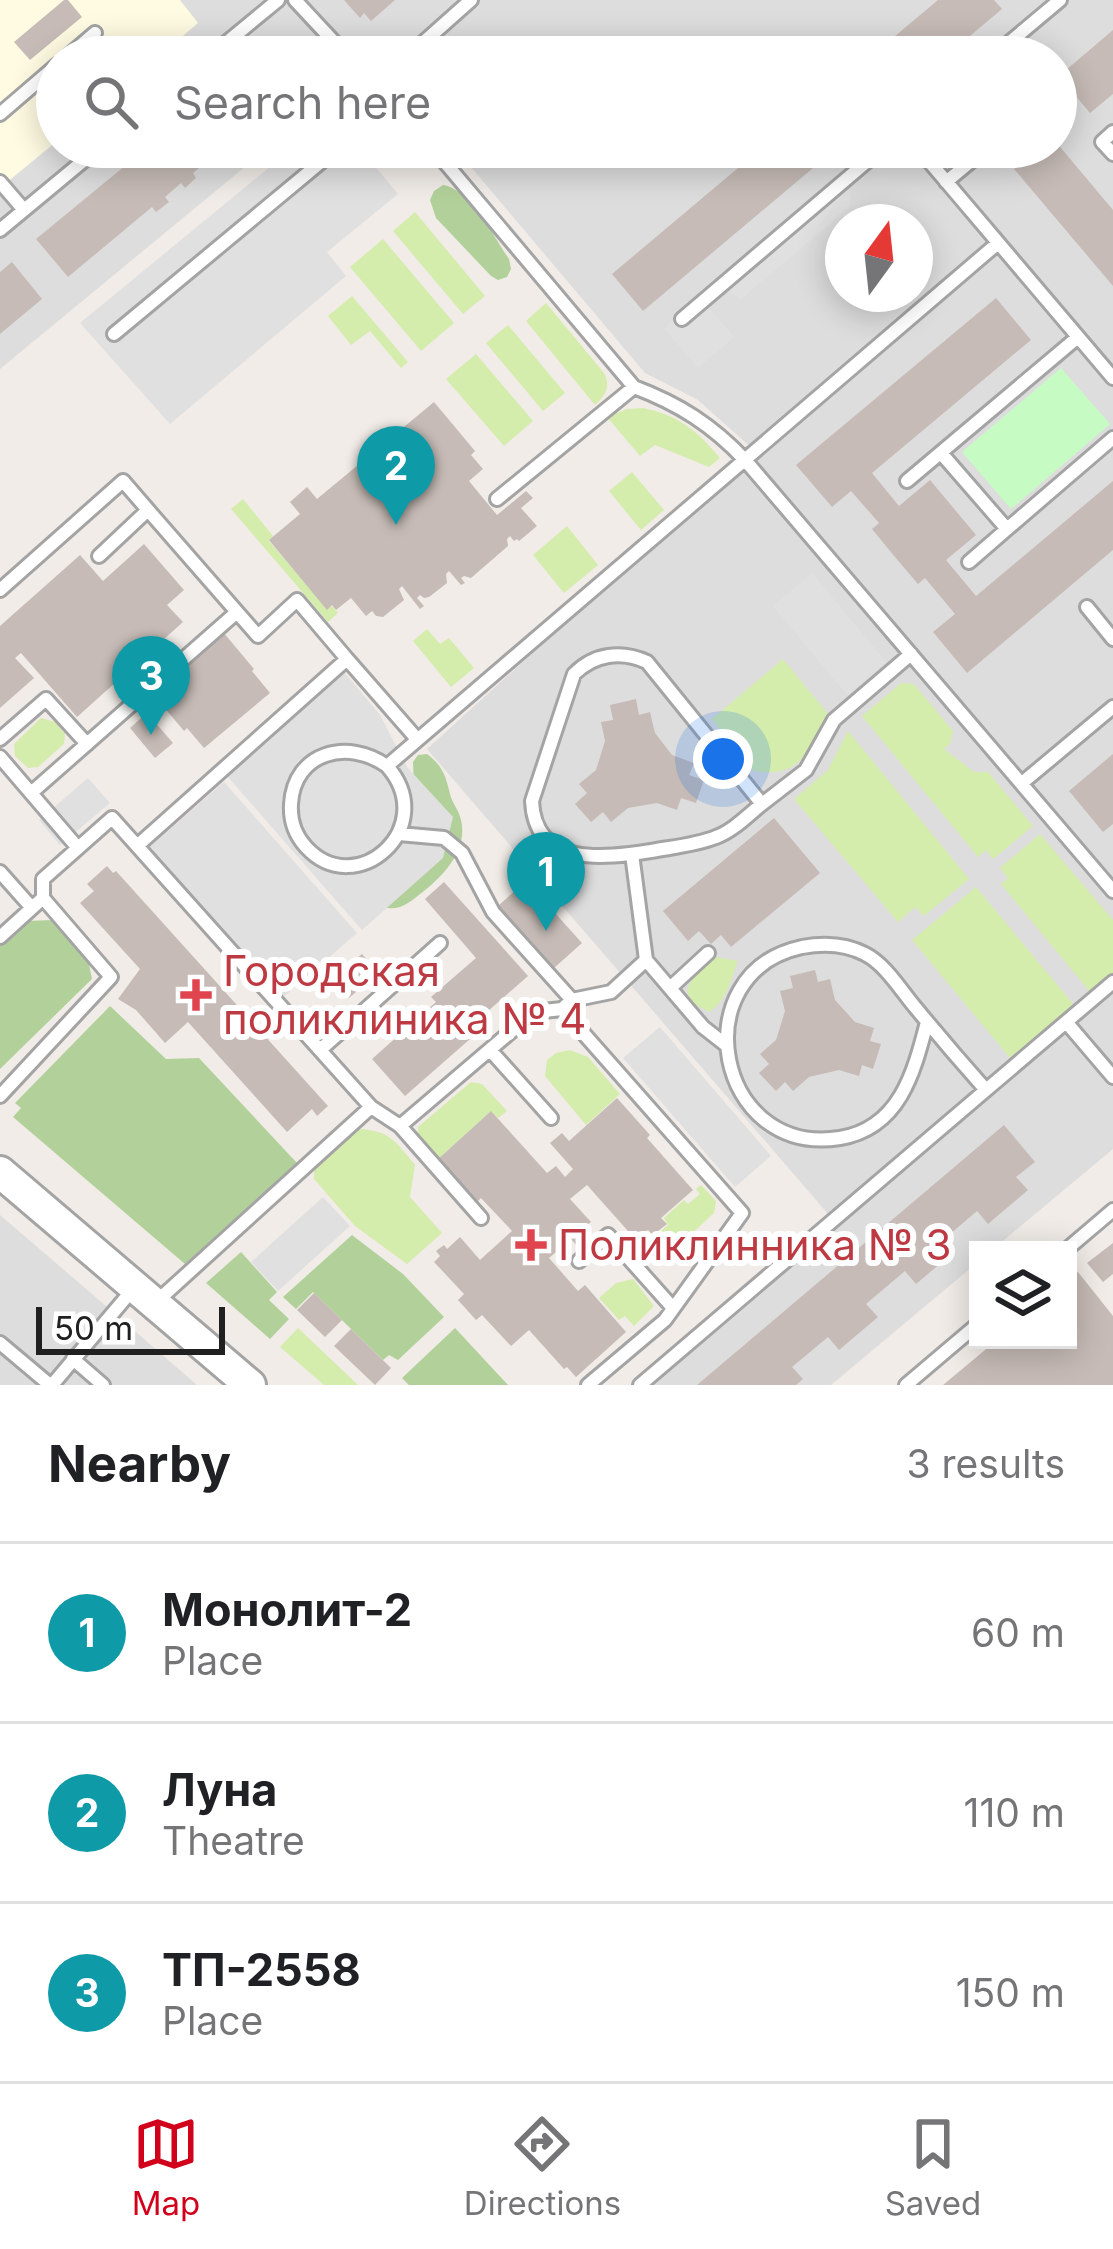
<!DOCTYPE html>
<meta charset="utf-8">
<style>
:root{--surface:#fff;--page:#f2f2f2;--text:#202124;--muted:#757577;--line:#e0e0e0;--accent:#d1001b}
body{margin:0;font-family:Inter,sans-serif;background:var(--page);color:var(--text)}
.controls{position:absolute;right:36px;bottom:36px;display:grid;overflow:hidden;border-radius:0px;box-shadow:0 6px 30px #0003}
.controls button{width:108px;height:108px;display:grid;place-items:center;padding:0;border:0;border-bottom:3px solid var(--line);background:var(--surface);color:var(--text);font:60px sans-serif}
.compass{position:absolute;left:825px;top:204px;width:108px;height:108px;border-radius:50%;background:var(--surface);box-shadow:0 6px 30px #0003;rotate:15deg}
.scale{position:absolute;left:36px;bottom:30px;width:189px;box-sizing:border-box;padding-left:12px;border:6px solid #202020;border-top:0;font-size:33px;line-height:42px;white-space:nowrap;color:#202020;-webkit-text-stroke:9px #fff;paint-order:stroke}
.you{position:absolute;left:723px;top:759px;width:42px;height:42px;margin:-30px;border:9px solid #fff;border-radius:50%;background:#1a73e8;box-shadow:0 0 0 18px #1a73e833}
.badge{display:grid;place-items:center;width:78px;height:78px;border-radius:50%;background:var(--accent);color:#fff;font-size:39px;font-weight:700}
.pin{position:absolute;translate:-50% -99px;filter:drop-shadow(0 3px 6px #0008)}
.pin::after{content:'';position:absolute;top:63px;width:42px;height:36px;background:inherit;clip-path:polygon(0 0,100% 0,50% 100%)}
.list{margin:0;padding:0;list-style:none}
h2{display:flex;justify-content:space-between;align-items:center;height:156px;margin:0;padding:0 48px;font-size:51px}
h2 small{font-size:39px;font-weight:400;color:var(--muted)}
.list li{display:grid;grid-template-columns:78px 1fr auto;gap:36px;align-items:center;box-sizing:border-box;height:180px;padding:0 48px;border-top:3px solid var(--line)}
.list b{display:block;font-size:45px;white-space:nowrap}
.list p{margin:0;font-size:39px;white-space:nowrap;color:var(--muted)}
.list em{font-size:39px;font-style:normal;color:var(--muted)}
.icon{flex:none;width:66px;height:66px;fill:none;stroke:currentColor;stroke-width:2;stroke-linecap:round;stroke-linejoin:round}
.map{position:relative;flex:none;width:1113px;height:1385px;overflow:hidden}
.search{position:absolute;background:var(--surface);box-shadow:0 6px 30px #0003;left:36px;right:36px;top:36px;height:132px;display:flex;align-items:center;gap:30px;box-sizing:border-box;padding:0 42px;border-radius:66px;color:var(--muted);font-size:45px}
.sheet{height:696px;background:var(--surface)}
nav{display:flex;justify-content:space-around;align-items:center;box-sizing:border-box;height:168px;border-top:3px solid var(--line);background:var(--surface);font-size:33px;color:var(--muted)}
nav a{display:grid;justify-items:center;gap:6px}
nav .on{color:var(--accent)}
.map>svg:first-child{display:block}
.residential{fill:#dedddd;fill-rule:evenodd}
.education{fill:#fffbe2}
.grass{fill:#d4ecac}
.forest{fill:#b2d19a}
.park{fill:#c6fbc3}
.parking{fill:#e0e0e0}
.building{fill:#c6bbb6}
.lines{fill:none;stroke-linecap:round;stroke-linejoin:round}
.service-casing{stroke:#a4a4a4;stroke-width:18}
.tertiary-casing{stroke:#a4a4a4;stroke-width:36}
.service{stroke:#fff;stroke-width:12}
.tertiary{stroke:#fff;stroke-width:30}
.health-dot{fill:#e0444e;stroke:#fff;stroke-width:4.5}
.labels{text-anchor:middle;stroke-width:12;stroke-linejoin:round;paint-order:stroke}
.health-label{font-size:42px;fill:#be3a42;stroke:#fff;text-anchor:start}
</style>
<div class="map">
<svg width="1113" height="1385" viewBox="0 0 1113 1385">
<rect width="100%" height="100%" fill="#f1ece7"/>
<path class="residential" d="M0,0H1113V1149L992,1250H978V1262L831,1385H636L835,1222L427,749L755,451L698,400L645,373L454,147H1056V57H57V147H269L0,369ZM843,222H915V294H843Z
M0,1215L113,1312L197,1385H0Z"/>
<path class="education" d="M0,0H180L198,23L158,57H57V141L0,188Z"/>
<path class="grass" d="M415,212L485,296L463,314L393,231Z
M383,239L454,323L421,351L350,267Z
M352,296L408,362L401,368L370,331L351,345L328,316Z
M546,303L604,373C611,386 606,395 595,405L526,321Z
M508,325L565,393L543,411L486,343Z
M476,354L533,421L504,446L446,379Z
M643,408C678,415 698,431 720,458L709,467L655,445L640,456L607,417L627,409Z
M632,472L664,510L641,530L609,491Z
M243,499L273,536L269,541L327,609L332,606L338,613L328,622L231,509Z
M567,526L598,565L564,593L533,555Z
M427,629L440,644L449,638L474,668L451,687L413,641Z
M783,659L828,714C809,750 801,779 754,771L712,719Z
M901,683L914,684L953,731L950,744L944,749L974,772H988L1033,826L993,859L986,850L978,857L862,716Z
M41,718L55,722L65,734L64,744L38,767L28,768L15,756L14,744Z
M848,731L969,879L924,916L915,907L898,922L794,799L828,770Z
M1040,834L1113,920V973L1090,992L1001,884L1008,878L1000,868Z
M976,887L1074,1005L1010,1058L912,940Z
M715,957L738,961C731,979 727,1001 709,1012L691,1002L687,990L694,975Z
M570,1050L588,1057L620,1094L586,1125L545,1076L547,1060L556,1053Z
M471,1082L482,1084L507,1111L498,1118L491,1111L436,1161L418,1140V1127Z
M357,1129C390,1130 395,1141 415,1165L410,1197L442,1233L407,1264L355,1226L314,1179V1167Z
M701,1185L716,1201L714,1213L669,1255L654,1258L644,1246L668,1225L664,1218L684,1200L688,1204L700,1194L696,1189Z
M633,1279L654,1306L634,1326L625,1316L619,1320L599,1298L616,1283Z
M298,1328L358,1385H324L280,1347Z"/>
<path class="forest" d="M443,185C469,188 494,237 509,259L511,269L507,277L498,280L491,276L436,218L430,200L434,191Z
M427,754C442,765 446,776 450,794C452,803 459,810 461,820C468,849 445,874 424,891C410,902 400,912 382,907L414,787L413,762L418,755Z
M53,920L88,959L92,979L0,1069V946L27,921Z
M110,1006L166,1059L199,1058L297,1163L185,1264L13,1117L21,1108L15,1103Z
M352,1235L403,1274L444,1317L398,1360L389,1355L383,1360L313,1292L296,1309L283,1297Z
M241,1252L277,1292L269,1300L289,1319L270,1339L206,1283Z
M455,1328L508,1385H409L402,1378Z"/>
<path class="park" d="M1061,368L1110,424L1011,509L962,452Z"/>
<path class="parking" d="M294,147H359L398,194L327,252L346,276L170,424L80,323Z
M848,190L851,195L849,208L741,299L727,290Z
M700,298L734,337L698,368L664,328Z
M812,573L886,662L847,695L773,606Z
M345,673L380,715L407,767L453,817L443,858L362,930L227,776Z
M88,778L110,803L60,845L39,820Z
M224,782L357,933L279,1001L146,850Z
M660,1027L771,1156L735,1187L623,1058Z
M323,1197L350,1226L278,1291L251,1262Z"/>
<path class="building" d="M64,0H68L82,17L30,60L14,42Z
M344,0H395L371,21L364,13L360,18Z
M938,0H994L1002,9L945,57H870Z
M1113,30V94L1090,113L1059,76Z
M1056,142L1113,210V286L1014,169L1041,147H1056Z
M148,147H224L220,150L224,155L213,164L210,159L193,173L196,178L185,188L181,183L165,197L169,202L156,212L152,207L68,277L36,239Z
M763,147H838L643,311L612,274Z
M12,262L42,299L0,334V272Z
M996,298L1031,340L872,473L899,506L930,480L976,535L946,560L976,596L1113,481V550L967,673L933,632L955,614L925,578L918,584L895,557L872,529L879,523L851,491L832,507L796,465Z
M434,402L475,451L471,455L483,469L469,481L497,515L526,491L533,498L521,508L537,526L519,541L517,539L514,541L510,536L507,539L508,546L471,578L464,576L461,578L465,583L461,585L449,571L446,574L447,583L429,597L424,598L420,595L417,598L424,606L420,609L402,586L399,589L404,600L383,617L376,616L372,611L366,616L351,598L336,610L332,605L327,610L269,540L300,514L290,502L307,487L317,499Z
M144,544L184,590L167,605L183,622L77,717L21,653L15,658L34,678L0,708V626L80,555L103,581Z
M223,632L254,669L252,671L270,693L204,748L187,728L184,731L152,693Z
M636,699L639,715L650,712L655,733L672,755L694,763L689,775L704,780L696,803L681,798L677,810L657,803L628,808L611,822L603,812L591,822L575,804L587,793L579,784L596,770L605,741L601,722L613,720L610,705Z
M147,713L173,743L155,758L130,728Z
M1113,754V824L1103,832L1069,791Z
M774,818L820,873L731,947L721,935L711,944L699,931L688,941L663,911Z
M107,866L113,873L116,871L328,1106L317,1116L312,1109L287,1132L188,1022L165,1043L136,1010L118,999L140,969L80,903L94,891L87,884Z
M526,881L582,943L554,968L498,906Z
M444,882L528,976L464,1032L470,1039L405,1096L372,1059L436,1002L431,997L476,958L425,899Z
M362,954L378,973L349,998L332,979Z
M815,970L818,982L830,979L835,1000L855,1022L874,1028L870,1041L881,1044L873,1069L862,1065L859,1076L839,1070L809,1077L793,1091L785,1082L776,1091L759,1073L769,1064L760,1054L776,1040L785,1011L780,991L793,988L790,976Z
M617,1098L650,1135L647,1138L693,1190L661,1218L667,1224L653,1235L648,1230L636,1240L587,1185L570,1199L591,1222L586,1226L591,1233L577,1246L571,1239L549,1258L578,1291L585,1285L626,1332L576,1377L567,1367L564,1369L529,1330L511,1346L482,1315L476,1320L458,1300L464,1294L434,1262L440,1256L436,1251L444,1245L447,1249L460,1237L480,1260L512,1231L481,1198L475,1204L436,1161L491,1111L547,1173L556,1166L565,1177L573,1169L550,1143L562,1133L569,1141Z
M1004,1125L1035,1162L1016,1177L1028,1190L988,1224L977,1211L943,1240L954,1252L916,1284L905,1271L866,1304L878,1317L839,1350L828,1337L792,1367L803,1379L796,1385H697Z
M1113,1243V1274L1103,1282L1087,1263Z
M1078,1272L1113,1316V1385H943L997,1340H1068V1280Z
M314,1293L342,1320L325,1337L297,1310Z
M351,1329L391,1368L375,1385L334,1346Z"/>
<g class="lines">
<g class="service-casing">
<path id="service" d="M295,0L348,57
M67,57L95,33
M209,57L278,0
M407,57L471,0
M992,57L1060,0
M0,114L57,65
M1113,132L1102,142L1113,154
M432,147L634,387C679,404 712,425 745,460L1113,891
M917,147L1113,378
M0,182L24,210
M946,182L988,147
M0,230L100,147
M682,319L884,147
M114,334L339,147
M941,453L1007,529L1113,438
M907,481L1078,337
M497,499L634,387
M969,562L1007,529
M0,590L123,481L148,510
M1087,607L1113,639
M237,612L258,636L297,600L347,659
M0,739L46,699L87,744
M0,757L78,848
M387,766C348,738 294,752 291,804C290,820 295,835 306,847C356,902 441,827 387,766L998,243
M1022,783L1113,707
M31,793L237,612L148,510L99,556
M762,804C748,815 733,831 716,837C696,845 673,847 651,851C605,858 535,868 532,801L574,674C594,654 621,650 647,662L762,804L806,770L834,720L911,654
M399,834L444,838L462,853L493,912L572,1000
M137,846L347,659L417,739
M632,854L646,960L703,1027L726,1045
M0,872L32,908
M0,937L43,898V879L112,818L371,1107L400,1126L534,1012L562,1009L572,1000L611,992L646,960
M670,988L708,953
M562,1009L742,1213L665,1320L588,1385
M927,1022C914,1072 900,1128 840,1138C716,1158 681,973 802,947C823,943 846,944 865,954C885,964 900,989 915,1007C938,1035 962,1063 986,1090L1113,982
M1067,1023L1113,1077
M320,1050L440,943
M490,1050L551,1118
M0,1096L111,977L43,898
M400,1126L481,1218
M1066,1250L1113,1210
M579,1261L608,1235L673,1308
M155,1303L371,1107
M0,1343L50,1385
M73,1359L103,1385
M52,1385L134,1288
M640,1385L986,1090
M906,1385L978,1324"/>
</g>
<g class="tertiary-casing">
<path id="tertiary" d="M0,1172L250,1385"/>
</g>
<use href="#service" class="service"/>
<use href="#tertiary" class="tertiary"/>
</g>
<g class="health-dot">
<path d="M190 977h12v12h12v12h-12v12h-12v-12h-12v-12h12z"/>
<path d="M525 1227h12v12h12v12h-12v12h-12v-12h-12v-12h12z"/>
</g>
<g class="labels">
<g class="health-label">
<text x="223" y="986">Городская<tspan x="223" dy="48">поликлиника № 4</tspan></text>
<text x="558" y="1260">Поликлинника № 3</text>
</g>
</g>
</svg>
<div class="controls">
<button><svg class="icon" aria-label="layers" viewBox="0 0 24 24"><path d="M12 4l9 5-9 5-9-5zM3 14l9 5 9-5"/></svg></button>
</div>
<svg class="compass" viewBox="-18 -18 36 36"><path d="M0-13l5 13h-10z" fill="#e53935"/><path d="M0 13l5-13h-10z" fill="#757577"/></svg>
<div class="scale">50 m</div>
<div class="you"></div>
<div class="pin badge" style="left:546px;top:931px;background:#0f9aa8">1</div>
<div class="pin badge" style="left:396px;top:525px;background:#0f9aa8">2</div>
<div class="pin badge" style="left:151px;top:735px;background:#0f9aa8">3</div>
<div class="search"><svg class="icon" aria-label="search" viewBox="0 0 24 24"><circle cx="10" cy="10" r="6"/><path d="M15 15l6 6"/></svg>Search here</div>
</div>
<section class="sheet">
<h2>Nearby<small>3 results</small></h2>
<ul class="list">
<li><span class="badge" style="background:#0f9aa8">1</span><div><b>Монолит-2</b><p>Place</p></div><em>60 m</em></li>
<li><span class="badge" style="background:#0f9aa8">2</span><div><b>Луна</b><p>Theatre</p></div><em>110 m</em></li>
<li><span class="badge" style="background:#0f9aa8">3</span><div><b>ТП-2558</b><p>Place</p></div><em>150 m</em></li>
</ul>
</section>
<nav>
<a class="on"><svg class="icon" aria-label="map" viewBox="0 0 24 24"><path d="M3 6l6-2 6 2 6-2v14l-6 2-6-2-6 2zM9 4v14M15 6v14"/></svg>Map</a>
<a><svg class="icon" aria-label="directions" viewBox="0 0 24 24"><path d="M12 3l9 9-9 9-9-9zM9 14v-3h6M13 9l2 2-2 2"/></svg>Directions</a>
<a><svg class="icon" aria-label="saved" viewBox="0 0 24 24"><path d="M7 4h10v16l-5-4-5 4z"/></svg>Saved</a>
</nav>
